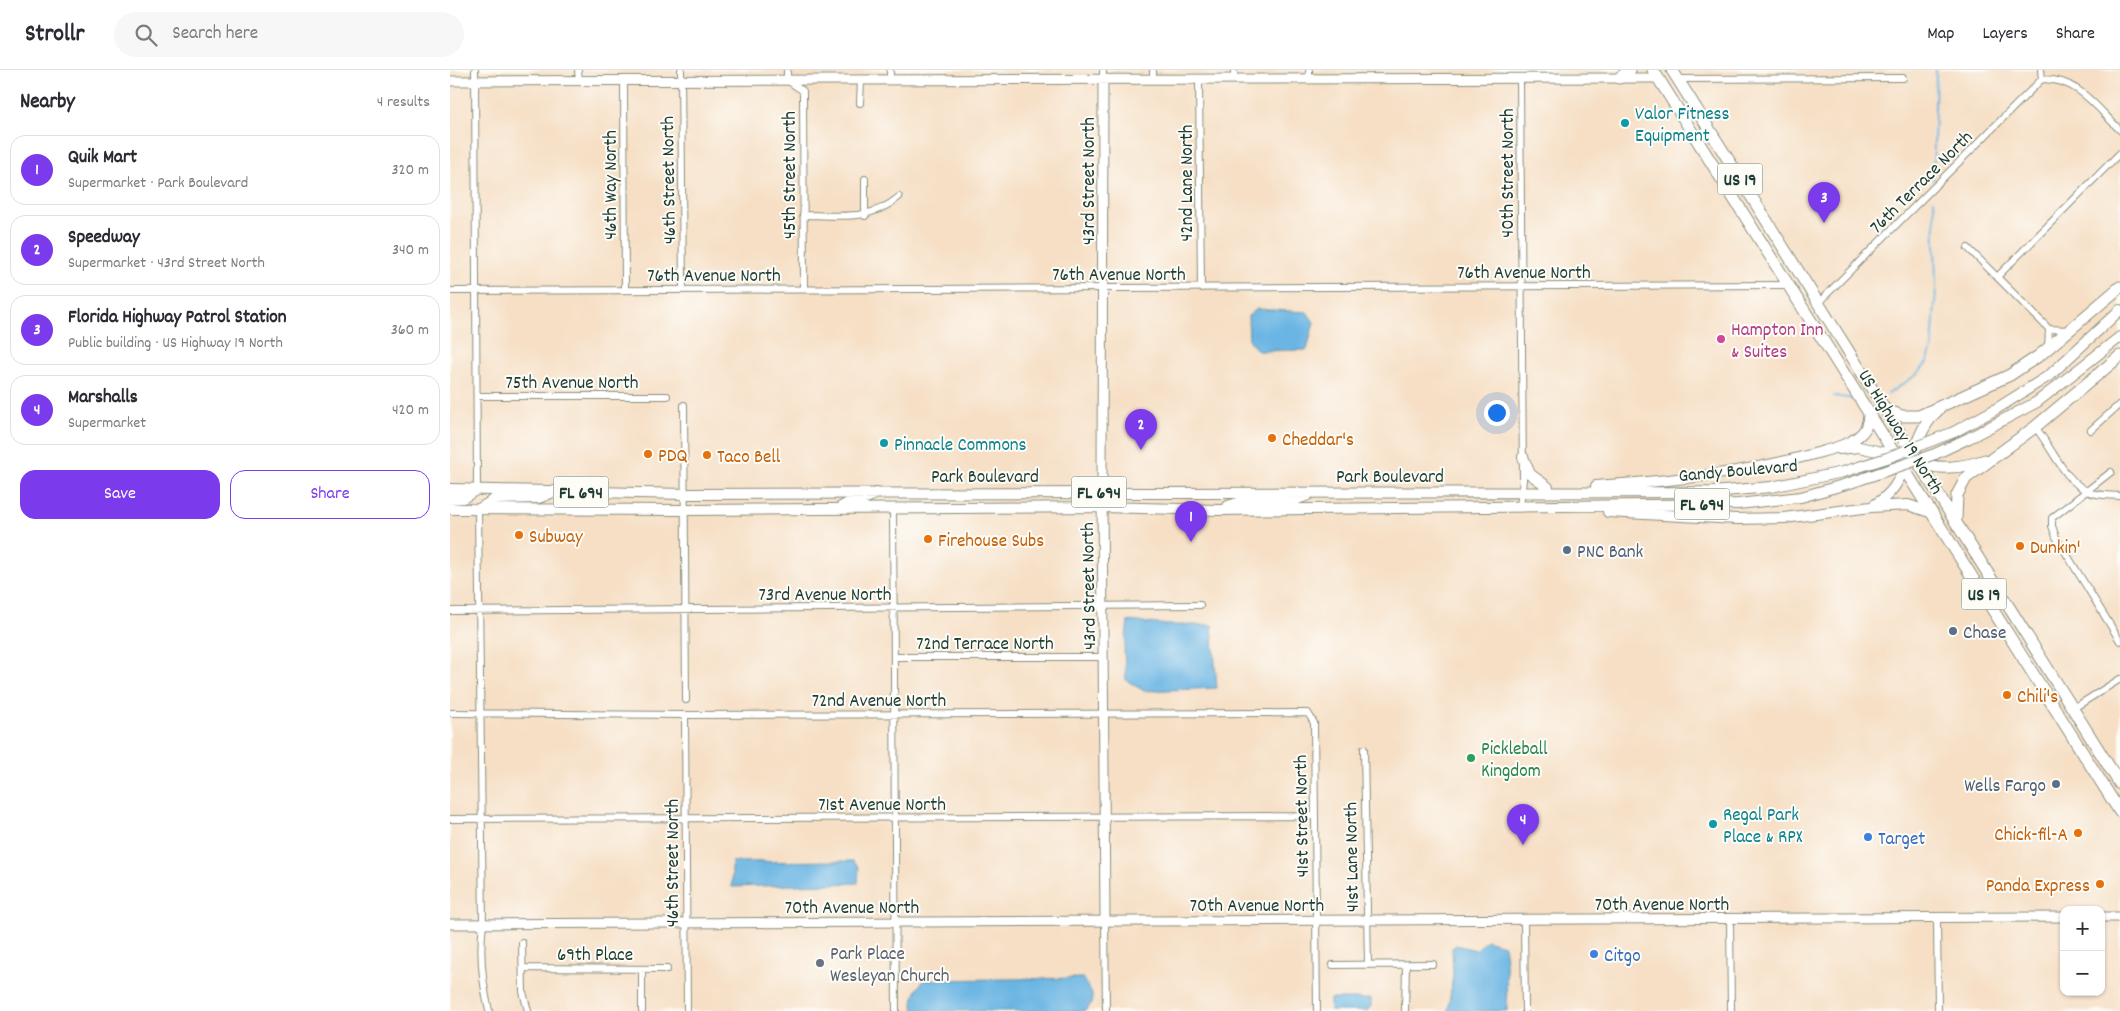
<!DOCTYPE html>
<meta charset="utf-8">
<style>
:root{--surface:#fff;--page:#f7f7f7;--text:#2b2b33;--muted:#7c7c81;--line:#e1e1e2;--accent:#7c3aed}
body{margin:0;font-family:Dekko,sans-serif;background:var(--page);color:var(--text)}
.controls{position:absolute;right:15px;bottom:15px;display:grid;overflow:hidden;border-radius:10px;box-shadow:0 1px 4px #0004}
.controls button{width:45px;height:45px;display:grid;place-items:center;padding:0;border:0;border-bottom:1px solid var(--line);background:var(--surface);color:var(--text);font:25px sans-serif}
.you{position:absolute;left:1046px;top:342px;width:18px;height:18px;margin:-12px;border:4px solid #fff;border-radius:50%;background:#1a73e8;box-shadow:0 0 0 8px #1a73e833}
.badge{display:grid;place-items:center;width:32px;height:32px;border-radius:50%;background:var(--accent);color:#fff;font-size:16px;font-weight:700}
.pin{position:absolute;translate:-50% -41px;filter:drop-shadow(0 1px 2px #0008)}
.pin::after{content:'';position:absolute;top:26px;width:18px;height:15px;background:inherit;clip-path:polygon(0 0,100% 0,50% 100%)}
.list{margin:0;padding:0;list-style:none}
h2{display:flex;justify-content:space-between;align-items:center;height:65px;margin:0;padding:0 20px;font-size:21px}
h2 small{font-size:16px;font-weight:400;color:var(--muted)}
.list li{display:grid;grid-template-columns:32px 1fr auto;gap:15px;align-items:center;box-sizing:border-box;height:70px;margin:0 10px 10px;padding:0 10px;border:1px solid var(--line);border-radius:15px}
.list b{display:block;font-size:19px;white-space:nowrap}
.list p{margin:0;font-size:16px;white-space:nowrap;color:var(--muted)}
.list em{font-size:16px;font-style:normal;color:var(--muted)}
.actions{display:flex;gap:10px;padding:15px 20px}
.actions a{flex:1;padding:11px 0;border:1px solid var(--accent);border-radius:15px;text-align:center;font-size:18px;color:var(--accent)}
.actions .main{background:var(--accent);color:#fff}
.icon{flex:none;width:28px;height:28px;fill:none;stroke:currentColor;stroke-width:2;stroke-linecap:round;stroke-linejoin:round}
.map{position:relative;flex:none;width:1670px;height:941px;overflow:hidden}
header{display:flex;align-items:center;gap:30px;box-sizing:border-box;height:70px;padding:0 25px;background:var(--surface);border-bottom:1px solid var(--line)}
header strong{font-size:24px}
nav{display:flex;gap:28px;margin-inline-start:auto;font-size:18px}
.search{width:350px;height:45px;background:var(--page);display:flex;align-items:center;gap:12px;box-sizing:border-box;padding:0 18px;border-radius:28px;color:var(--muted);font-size:19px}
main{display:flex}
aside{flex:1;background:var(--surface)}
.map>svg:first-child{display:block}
.water{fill:#6bb5e3;stroke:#45798c}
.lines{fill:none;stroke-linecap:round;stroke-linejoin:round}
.stream{stroke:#6bb5e3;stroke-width:2}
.street-casing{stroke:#8a8e7c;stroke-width:8}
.secondary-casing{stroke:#8a8e7c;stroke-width:11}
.primary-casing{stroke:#8a8e7c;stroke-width:12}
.highway-casing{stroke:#8a8e7c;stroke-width:13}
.street{stroke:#fff;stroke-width:6}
.secondary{stroke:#fff;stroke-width:9}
.primary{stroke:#fff;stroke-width:10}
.highway{stroke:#fff;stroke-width:11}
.primary-bridge-casing{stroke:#8a8e7c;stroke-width:12;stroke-linecap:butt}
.primary-bridge{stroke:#fff;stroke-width:10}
.culture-dot{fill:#0f9aa8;stroke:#fdfcf7;stroke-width:2}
.hotel-dot{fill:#d1479c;stroke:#fdfcf7;stroke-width:2}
.food-dot{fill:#e8710a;stroke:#fdfcf7;stroke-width:2}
.service-dot{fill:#5c6f8a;stroke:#fdfcf7;stroke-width:2}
.leisure-dot{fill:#2e9e5b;stroke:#fdfcf7;stroke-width:2}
.shop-dot{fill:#3f7fe0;stroke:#fdfcf7;stroke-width:2}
.worship-dot{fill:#6b7280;stroke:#fdfcf7;stroke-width:2}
.labels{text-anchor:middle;stroke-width:4;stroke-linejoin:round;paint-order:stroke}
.shield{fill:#fdfcf7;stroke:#62766e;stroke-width:1}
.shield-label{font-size:18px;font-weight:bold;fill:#1f3d34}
.culture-label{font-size:19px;fill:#0d838f;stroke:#fdfcf7;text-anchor:start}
.street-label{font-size:19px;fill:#1f3d34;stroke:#fdfcf7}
.hotel-label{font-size:19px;fill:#b23c85;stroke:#fdfcf7;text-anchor:start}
.food-label{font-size:19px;fill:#c56008;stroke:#fdfcf7;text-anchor:start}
.service-label{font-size:19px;fill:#4e5e75;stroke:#fdfcf7;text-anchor:start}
.leisure-label{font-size:19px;fill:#27864d;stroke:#fdfcf7;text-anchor:start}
.shop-label{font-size:19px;fill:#366cbe;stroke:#fdfcf7;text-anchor:start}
.worship-label{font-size:19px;fill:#5b616d;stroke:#fdfcf7;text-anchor:start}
</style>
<header>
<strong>Strollr</strong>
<div class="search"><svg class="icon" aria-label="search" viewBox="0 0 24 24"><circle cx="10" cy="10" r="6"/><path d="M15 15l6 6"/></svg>Search here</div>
<nav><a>Map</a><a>Layers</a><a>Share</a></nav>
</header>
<main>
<aside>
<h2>Nearby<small>4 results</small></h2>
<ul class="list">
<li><span class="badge">1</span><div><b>Quik Mart</b><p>Supermarket · Park Boulevard</p></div><em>320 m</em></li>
<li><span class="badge">2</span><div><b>Speedway</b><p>Supermarket · 43rd Street North</p></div><em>340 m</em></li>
<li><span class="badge">3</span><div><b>Florida Highway Patrol Station</b><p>Public building · US Highway 19 North</p></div><em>360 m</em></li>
<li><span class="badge">4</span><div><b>Marshalls</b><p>Supermarket</p></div><em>420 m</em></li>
</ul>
<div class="actions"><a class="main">Save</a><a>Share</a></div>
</aside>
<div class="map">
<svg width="1670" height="941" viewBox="0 0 1670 941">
<rect width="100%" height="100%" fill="#fdfcf7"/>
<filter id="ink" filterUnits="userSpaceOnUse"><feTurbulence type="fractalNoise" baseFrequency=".02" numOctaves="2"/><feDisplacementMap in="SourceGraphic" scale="10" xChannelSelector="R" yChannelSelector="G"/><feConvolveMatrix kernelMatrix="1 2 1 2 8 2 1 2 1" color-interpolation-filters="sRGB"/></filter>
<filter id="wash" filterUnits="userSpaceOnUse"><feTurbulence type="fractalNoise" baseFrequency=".0096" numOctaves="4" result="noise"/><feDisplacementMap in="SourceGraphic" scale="20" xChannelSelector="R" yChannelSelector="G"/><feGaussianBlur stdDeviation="1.12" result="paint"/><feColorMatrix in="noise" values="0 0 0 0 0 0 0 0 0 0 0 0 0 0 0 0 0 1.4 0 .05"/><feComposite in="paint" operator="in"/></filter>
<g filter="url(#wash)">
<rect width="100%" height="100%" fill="#f6dfc5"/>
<path class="water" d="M807,239L857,242L864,252L857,280L808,281L799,271L798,246Z
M678,551L718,555H762L767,618L694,621L676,610L674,581Z
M403,791L409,797L408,813L282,817V792Z
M1036,870L1054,875L1056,890L1057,941H998L1003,905L1002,878L1006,875L1026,880Z
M633,908L642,924V933L635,941H464C461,929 466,919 474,910Z
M880,929H921V936L917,941H880Z"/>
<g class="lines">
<path class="stream" d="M1483,110L1486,0
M1438,324L1466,305L1477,293L1482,278L1486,219L1484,130
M1384,326L1403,329"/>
</g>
</g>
<g filter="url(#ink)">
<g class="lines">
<g class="street-casing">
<path id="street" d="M25,0L27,419
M128,0L129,11
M231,0L233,220
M337,0V10L353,21L354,219
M653,0V9
M703,0V9
M784,0V9
M1591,0L1592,9
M749,9L751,218
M859,9V0
M1228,9L1453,8
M1592,9C1629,9 1645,36 1670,60
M174,10L175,220
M440,10V0
M410,33L411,10
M415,109V146
M353,145C390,145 419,152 449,127
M1518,178L1599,259L1598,278
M1548,206L1670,83
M0,221L1339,215
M1369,232L1592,9
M1599,259L1619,260
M27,326H217
M234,335L236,630
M1585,357C1602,377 1614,411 1639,422C1649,426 1660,425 1670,426
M1641,360L1670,334
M1661,402L1602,448V456L1606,467L1670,571
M1070,437L1073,410L1070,8
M443,439L446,941
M28,440L33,854C29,884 32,911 39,941
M0,541L750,535
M446,587H654
M1624,638L1670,609
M0,643L235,645L858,643L864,653L867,941
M235,645L237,941
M914,679L918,895
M0,749L864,746
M1487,848L1488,941
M1280,849L1281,941
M1074,850L1075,941
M655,851L656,941
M72,873L73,922L78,941
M883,895L983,894
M74,898L217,899
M192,941V899
M955,941L956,895"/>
</g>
<g class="secondary-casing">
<path id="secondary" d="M653,9L652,422L655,851
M0,11L1208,8
M1651,847H1670
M0,854L1614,847"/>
</g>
<g class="primary-casing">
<path id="primary" d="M1504,362L1546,339L1600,305L1670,240
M1519,368L1587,332L1670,267
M1390,379L1409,377L1449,386
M1073,387L1080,404L1098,417
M1146,416C1219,411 1290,404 1360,385C1377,380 1399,376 1412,363C1418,357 1418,349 1419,342
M0,419L235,424L1262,422L1321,417L1393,402
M0,429L13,428L26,420
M1424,435C1447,422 1458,398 1456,372
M778,436L797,430H845L858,425
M391,437C402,429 414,432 426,423
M0,439L235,440L652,437L768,440L1288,434L1351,427L1400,413
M29,439L45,429L89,428L101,423
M1158,442L1286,449L1334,448L1421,437L1458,435L1483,443"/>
</g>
<g class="highway-casing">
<path id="highway" d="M1203,0L1670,742
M1222,0L1670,714
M1169,8L1180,0
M1437,340L1452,346H1469L1560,305L1590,285L1670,217
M1464,384C1469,366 1475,352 1488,340
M1466,390C1484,402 1516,397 1535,390
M1506,449L1507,425L1516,408L1585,357L1670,286"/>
</g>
<use href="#street" class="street"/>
<use href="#secondary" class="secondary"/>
<use href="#primary" class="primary"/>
<use href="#highway" class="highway"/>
<g class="primary-bridge-casing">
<path id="primary-bridge" d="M1393,402L1437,388L1504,362
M1400,413L1485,384L1519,368"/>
</g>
<use href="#primary-bridge" class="primary-bridge"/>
</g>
</g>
<g class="culture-dot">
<circle cx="1175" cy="53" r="5"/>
<circle cx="434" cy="373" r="5"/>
<circle cx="1263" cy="754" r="5"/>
</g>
<circle class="hotel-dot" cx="1271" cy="269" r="5"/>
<g class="food-dot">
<circle cx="822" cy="368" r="5"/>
<circle cx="198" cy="384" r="5"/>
<circle cx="257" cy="385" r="5"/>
<circle cx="69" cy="465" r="5"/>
<circle cx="478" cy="469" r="5"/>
<circle cx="1570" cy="476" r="5"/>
<circle cx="1557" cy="625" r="5"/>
<circle cx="1628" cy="763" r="5"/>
<circle cx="1650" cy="814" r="5"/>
</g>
<g class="service-dot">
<circle cx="1117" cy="480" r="5"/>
<circle cx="1503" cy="561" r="5"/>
<circle cx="1606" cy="714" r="5"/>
</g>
<circle class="leisure-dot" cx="1021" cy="688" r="5"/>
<g class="shop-dot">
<circle cx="1418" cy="767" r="5"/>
<circle cx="1144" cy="884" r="5"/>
</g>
<circle class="worship-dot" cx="370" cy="893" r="5"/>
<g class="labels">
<g class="shield">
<rect x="1267.5" y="93.5" width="45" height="31" rx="4"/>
<rect x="103.5" y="406.5" width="55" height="31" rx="4"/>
<rect x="621.5" y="406.5" width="55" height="31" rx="4"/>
<rect x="1224.5" y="418.5" width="55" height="31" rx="4"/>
<rect x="1511.5" y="508.5" width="45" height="31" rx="4"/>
</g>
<g class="shield-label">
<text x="1290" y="115">US 19</text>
<text x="131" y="428">FL 694</text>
<text x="649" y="428">FL 694</text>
<text x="1252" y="440">FL 694</text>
<text x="1534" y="530">US 19</text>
</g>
<g class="culture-label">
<text x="1185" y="49">Valor Fitness<tspan x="1185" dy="22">Equipment</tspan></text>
<text x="444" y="380">Pinnacle Commons</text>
<text x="1273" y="750">Regal Park<tspan x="1273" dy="22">Place &amp; RPX</tspan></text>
</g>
<g class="street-label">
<text transform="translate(1056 103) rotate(-90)" y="7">40th Street North</text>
<text transform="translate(338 105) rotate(-90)" y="7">45th Street North</text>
<text transform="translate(217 110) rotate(-91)" y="7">46th Street North</text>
<text transform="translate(637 111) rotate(-90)" y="7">43rd Street North</text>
<text transform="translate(1470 111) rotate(-45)" y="7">76th Terrace North</text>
<text transform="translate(735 113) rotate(-90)" y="7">42nd Lane North</text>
<text transform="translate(159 115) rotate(-90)" y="7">46th Way North</text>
<text x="1074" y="208">76th Avenue North</text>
<text x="669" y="210">76th Avenue North</text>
<text x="264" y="211">76th Avenue North</text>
<text x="122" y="318">75th Avenue North</text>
<text transform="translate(1452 361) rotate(58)" y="7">US Highway 19 North</text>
<text transform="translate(1288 399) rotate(-5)" y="7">Gandy Boulevard</text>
<text x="535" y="412">Park Boulevard</text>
<text x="940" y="412">Park Boulevard</text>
<text transform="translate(637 516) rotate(-91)" y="7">43rd Street North</text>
<text x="375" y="530">73rd Avenue North</text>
<text x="535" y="579">72nd Terrace North</text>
<text x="429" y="636">72nd Avenue North</text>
<text x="432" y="740">71st Avenue North</text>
<text transform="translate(850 746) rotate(-91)" y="7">41st Street North</text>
<text transform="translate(900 787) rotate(-91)" y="7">41st Lane North</text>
<text transform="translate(221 793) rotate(-90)" y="7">46th Street North</text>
<text x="1212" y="840">70th Avenue North</text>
<text x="807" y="841">70th Avenue North</text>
<text x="402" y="843">70th Avenue North</text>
<text x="145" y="890">69th Place</text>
</g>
<g class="hotel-label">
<text x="1281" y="265">Hampton Inn<tspan x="1281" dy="22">&amp; Suites</tspan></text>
</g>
<g class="food-label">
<text x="832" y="375">Cheddar's</text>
<text x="208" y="391">PDQ</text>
<text x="267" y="392">Taco Bell</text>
<text x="79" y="472">Subway</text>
<text x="488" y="476">Firehouse Subs</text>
<text x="1580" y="483">Dunkin'</text>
<text x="1567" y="632">Chili's</text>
<text x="1618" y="770" text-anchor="end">Chick-fil-A</text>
<text x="1640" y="821" text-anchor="end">Panda Express</text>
</g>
<g class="service-label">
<text x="1127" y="487">PNC Bank</text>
<text x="1513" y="568">Chase</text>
<text x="1596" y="721" text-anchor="end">Wells Fargo</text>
</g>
<g class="leisure-label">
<text x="1031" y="684">Pickleball<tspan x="1031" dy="22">Kingdom</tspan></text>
</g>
<g class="shop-label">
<text x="1428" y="774">Target</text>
<text x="1154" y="891">Citgo</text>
</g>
<g class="worship-label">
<text x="380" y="889">Park Place<tspan x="380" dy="22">Wesleyan Church</tspan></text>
</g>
</g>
</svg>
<div class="controls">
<button>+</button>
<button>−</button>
</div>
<div class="you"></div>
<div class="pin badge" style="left:741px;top:472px">1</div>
<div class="pin badge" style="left:691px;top:380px">2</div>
<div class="pin badge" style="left:1374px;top:153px">3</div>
<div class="pin badge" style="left:1073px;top:775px">4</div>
</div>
</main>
